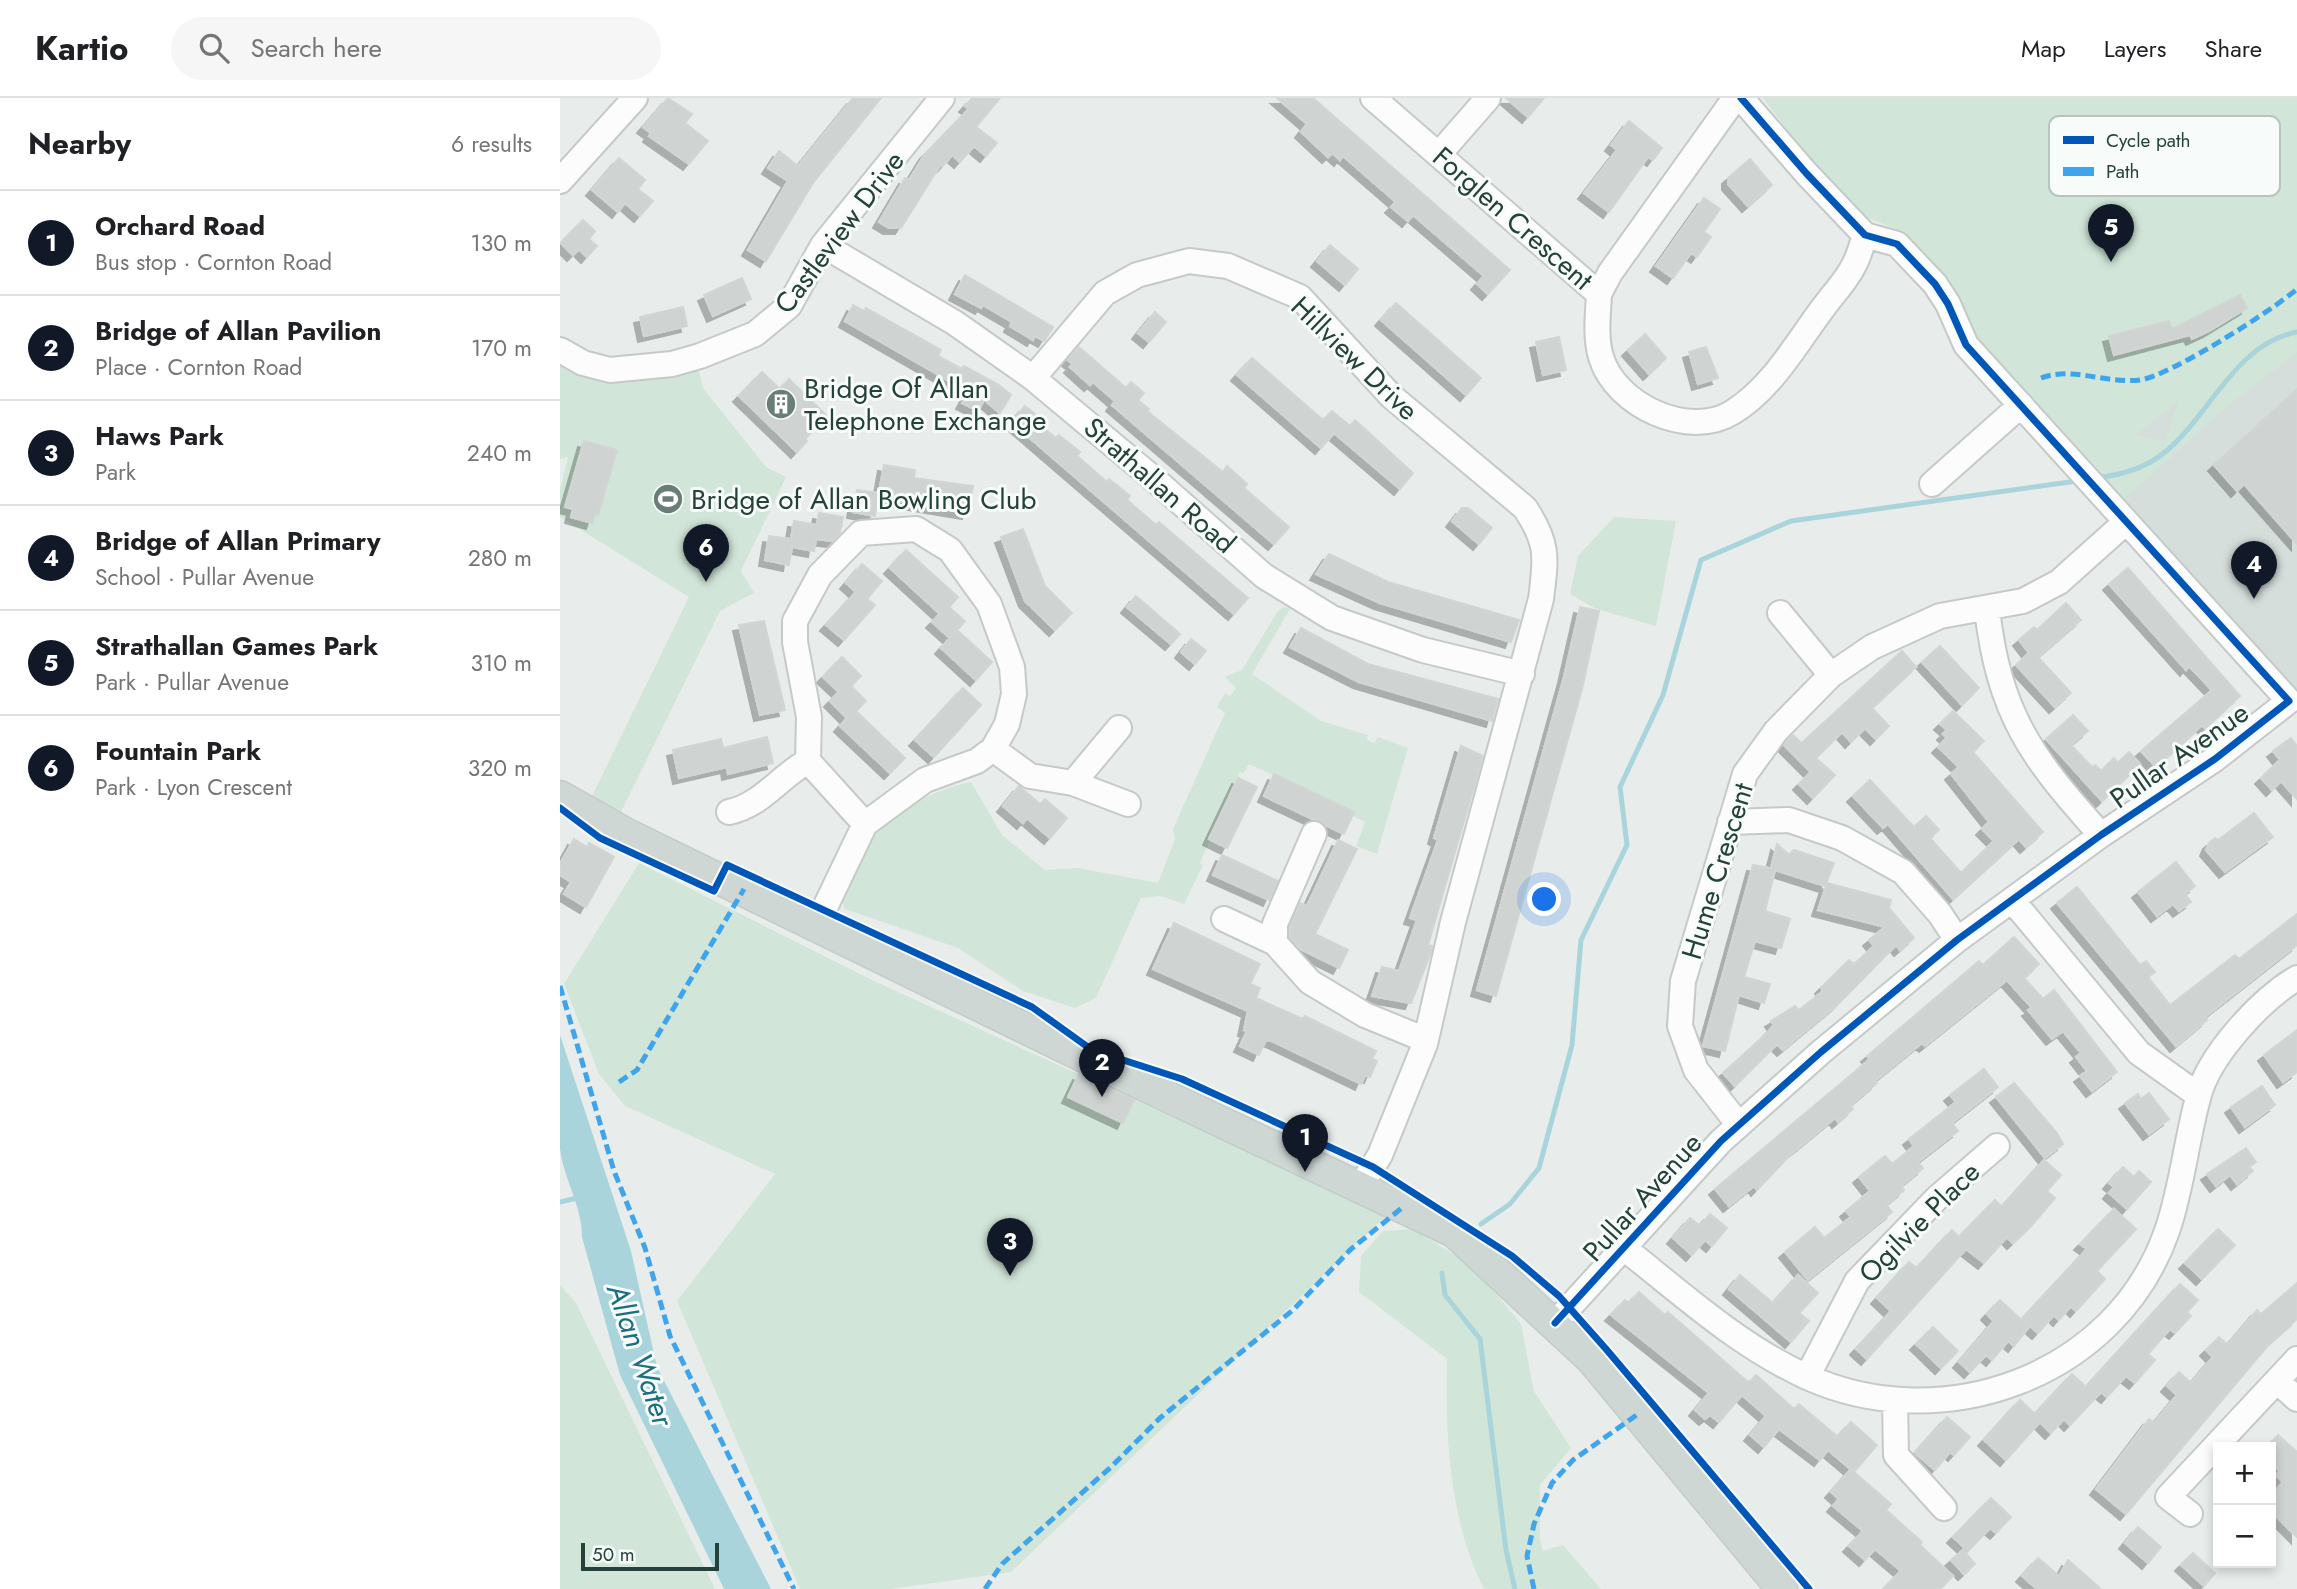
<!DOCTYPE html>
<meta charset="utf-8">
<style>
:root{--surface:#fff;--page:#f6f6f6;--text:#202124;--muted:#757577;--line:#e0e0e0;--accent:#111827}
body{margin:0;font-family:Jost,sans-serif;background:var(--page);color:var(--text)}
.controls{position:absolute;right:21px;bottom:21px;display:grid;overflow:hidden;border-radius:0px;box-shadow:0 4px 10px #0003}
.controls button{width:63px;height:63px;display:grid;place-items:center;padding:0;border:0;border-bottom:2px solid var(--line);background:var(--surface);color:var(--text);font:35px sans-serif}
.scale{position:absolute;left:21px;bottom:18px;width:138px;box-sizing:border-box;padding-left:7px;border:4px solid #24423a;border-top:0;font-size:19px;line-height:24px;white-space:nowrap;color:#24423a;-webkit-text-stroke:5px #f7fbf9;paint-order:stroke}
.you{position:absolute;left:985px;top:802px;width:24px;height:24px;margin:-18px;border:5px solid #fff;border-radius:50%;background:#1a73e8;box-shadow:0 0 0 10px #1a73e833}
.badge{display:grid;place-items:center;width:46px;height:46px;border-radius:50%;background:var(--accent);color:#fff;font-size:23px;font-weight:700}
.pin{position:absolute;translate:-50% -58px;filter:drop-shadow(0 2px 4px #0008)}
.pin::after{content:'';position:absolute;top:37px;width:24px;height:21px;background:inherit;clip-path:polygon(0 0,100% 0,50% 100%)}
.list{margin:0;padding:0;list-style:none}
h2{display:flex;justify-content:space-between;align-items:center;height:91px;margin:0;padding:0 28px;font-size:30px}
h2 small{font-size:23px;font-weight:400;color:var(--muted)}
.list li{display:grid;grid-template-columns:46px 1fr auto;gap:21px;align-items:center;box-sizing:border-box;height:105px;padding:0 28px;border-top:2px solid var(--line)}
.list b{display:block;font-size:26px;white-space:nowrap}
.list p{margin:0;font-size:23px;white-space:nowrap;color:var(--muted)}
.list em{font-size:23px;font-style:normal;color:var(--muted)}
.icon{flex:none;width:38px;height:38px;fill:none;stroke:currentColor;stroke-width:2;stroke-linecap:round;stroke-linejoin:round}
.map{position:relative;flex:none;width:1737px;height:1491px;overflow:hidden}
header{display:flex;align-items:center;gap:42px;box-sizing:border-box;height:98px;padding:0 35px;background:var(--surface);border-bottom:2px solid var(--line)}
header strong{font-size:33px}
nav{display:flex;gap:38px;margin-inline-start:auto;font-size:24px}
.search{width:490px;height:63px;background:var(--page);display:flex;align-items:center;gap:18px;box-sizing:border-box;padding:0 24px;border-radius:38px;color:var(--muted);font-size:26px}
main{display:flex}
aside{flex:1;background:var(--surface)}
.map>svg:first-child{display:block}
.built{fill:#d6dedb}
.green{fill:#d1e6d8;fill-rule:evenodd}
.water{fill:#a9d4db}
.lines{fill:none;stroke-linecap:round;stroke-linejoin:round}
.stream{stroke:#a9d4db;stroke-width:5}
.building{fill:#cfd4d2;stroke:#d1d6d4;stroke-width:2;filter:url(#shadow)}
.minor-casing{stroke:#c5cac8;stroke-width:28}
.major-casing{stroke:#c3ccc9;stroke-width:33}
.minor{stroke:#fcfcfc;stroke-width:24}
.major{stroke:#cfd7d5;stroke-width:30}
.quiet{stroke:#3ea4ec;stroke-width:5;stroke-dasharray:10 5;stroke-linecap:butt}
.cycleway-casing{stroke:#f7fbf9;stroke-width:11}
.cycleway{stroke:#0057b8;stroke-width:7}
.labels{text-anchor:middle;stroke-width:6;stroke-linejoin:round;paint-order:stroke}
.street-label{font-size:28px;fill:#24423a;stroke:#f7fbf9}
.poi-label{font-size:28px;fill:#24423a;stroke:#f7fbf9;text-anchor:start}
.water-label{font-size:30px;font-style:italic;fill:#1c6f80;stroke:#f7fbf9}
.key{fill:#f7fbf9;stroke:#b8c4c0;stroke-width:2}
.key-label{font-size:19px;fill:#24423a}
</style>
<header>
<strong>Kartio</strong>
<div class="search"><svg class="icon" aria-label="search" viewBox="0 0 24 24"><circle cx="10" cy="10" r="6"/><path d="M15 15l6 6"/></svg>Search here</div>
<nav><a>Map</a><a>Layers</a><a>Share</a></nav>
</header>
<main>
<aside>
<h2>Nearby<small>6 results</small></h2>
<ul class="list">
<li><span class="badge">1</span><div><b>Orchard Road</b><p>Bus stop · Cornton Road</p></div><em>130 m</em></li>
<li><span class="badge">2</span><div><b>Bridge of Allan Pavilion</b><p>Place · Cornton Road</p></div><em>170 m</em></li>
<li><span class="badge">3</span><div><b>Haws Park</b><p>Park</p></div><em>240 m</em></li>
<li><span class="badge">4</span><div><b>Bridge of Allan Primary</b><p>School · Pullar Avenue</p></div><em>280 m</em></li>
<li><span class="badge">5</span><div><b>Strathallan Games Park</b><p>Park · Pullar Avenue</p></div><em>310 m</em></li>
<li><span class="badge">6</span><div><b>Fountain Park</b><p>Park · Lyon Crescent</p></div><em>320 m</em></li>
</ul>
</aside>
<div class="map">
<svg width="1737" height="1491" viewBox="0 0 1737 1491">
<defs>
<filter id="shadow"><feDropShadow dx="-6" dy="6" stdDeviation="0" flood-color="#0004"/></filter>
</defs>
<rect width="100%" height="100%" fill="#e8edeb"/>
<path class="built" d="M1737,210V601L1534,368Z"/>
<path class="green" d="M1203,0H1737V254L1665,310L1563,402L1412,238L1396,198L1336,131L1287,112ZM1619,302L1605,344L1575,337V336Z
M0,268C44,293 91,281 138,269L143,290L206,369L226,379L181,473L194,495L160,513L60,716L31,700L129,499L0,419V391L8,359L0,361Z
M1054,419L1116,423L1096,528L1036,511L1010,496L1018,458Z
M724,509L730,511L692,576L761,623L808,637L807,642L814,645L818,639L848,650L817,756L796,748L805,724L793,718L794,714L689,666L684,675L680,674L640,765L643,767L624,806L601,798L581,800L536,900L515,910L463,893L398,850L285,811L281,799C290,781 297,760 309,745C332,714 374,691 411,684L442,737L485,772L518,770L598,785L615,741L613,731L665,615L657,609L665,595L670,598L676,590L665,579L682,572L718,513Z
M79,765L312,882L827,1117L451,1474L331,1491H240L117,1203L215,1076L65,1008L39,976L4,886Z
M853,1131L914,1169L961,1226L974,1293L1011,1350L980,1387V1442L983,1453L1003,1447L1041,1491H924C889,1422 885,1337 887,1261L799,1194L801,1158L823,1133Z
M0,1187L16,1205L155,1491H0Z"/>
<path class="water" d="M0,937L71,1153L97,1269L211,1491H164L60,1277L22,1139C22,1108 4,1082 0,1051C0,1014 0,973 0,937Z"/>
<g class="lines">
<path class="stream" d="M1537,380C1556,377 1572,374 1589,365C1646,333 1668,247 1737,234
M0,1104L17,1100
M921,1126L950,1106L979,1070L1012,947L1021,842L1067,747L1060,689L1103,597L1141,462L1231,423L1517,383
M882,1175L885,1197L920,1241L946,1452L955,1491"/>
</g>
<path class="building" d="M108,0L132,16L125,25L148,43L129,66L89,38L91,35L83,29Z
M293,0H321L253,85L206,163L188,152L228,83L208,70L219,53L238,68Z
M412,0H440L416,29L437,45L426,58L414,48L400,64L392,57L383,68L381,66L341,130H329L319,124L345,80L349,82L365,56L409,11L405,8Z
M717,0H753L950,172L928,196L917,186L924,178L853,117L848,123L831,109L836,104L783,58L780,62L772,55L768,59L741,34L747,26Z
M946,0H984L968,19Z
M1069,23L1102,50L1093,62L1088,59L1049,114L1024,95L1057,52L1051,47Z
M59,60L85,82L78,91L93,103L80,118L65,105L58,114L32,92Z
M1190,61L1212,87L1188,108L1168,86V80Z
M1144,100L1160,111L1144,134L1151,139L1137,159L1131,155L1113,180L1096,168Z
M23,122L35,133L29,141L37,148L27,159L19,151L13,157L1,145Z
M770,147L798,171L785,187L757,163Z
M405,177L493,229L484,243L475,238L473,242L450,228L452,224L423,207L421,210L395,196Z
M182,180L191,201L153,218L144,197Z
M1680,197L1687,210L1649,233L1632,241L1630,237L1554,257L1549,238L1609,223L1612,231Z
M836,205L921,280L906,297L821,222Z
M293,207L304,213L306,210L381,252L378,258L402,271L404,268L439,287L451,297L440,315L424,302L418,313L402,305L408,294L285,223Z
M123,209L127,228L84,238L80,219Z
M595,214L606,224L589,244L578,235Z
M1085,236L1106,260L1089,276L1068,252Z
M999,239L1006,272L983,277L976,244Z
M519,249L566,290L571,284L584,295L578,302L589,311L587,313L663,374L667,368L687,386L684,390L729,429L714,446L552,307L555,303L533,284L530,287L510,269L513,266L508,262Z
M1146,249L1158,280L1138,286L1129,254Z
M692,260L763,322L772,313L790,328L795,322L853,375L840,391L774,335L761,350L677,277Z
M202,274L220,291L229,281L267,318L245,341L247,343L237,354L179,298Z
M1737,291V446L1684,386L1677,393L1654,367Z
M465,308L477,318L474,322L496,340L499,337L520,354L517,358L547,384L549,381L570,398L567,402L574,408L596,427L599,424L688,500L674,516L451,324Z
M24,343L57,352L38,417L35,416L32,425L11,419L13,411L5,409Z
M324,367L355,372L354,380L413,388L408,415L318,400L315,418L293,414L297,392L319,395Z
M902,410H908L932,430L919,446L892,423Z
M259,415L283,419L280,435L272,443L256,441L254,453L232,449L229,467L205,462L209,438L231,441L234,423L257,427Z
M463,431L485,488L512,515L495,532L465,503L441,439Z
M346,452L398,499L389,509L405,523L390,540L372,524L380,516L330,470Z
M769,456L828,484L959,522L951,544L820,505L756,476Z
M302,466L322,483L307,501L315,507L284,542L266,527L296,494L286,485Z
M1568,470L1680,598L1645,630L1642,627L1596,669L1581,653L1652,592L1629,568L1626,572L1549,486Z
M576,498L620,536L611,546L567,509Z
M1506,505L1521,522L1478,559L1511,595L1495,609L1456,567L1469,555L1459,542L1474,529L1477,532Z
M1020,509L1039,513L1022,591L936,898L917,892L1004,579Z
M204,523L225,612L200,617L179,527Z
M741,530L808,566L938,601L932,623L799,584L730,549Z
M397,532L432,564L416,582L381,550Z
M631,541L646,553L635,566L621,554Z
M1380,548L1419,590L1402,607L1362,564Z
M1342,553L1356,569L1312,610L1329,628L1316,641L1305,630L1291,644L1282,634L1256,660L1275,677L1253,700L1239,686L1251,674L1224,647L1233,637L1241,645L1246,641Z
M282,559L301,578L291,588L306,603L296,613L345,660L330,675L280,628L287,620L270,603L279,594L263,579Z
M403,590L421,607L374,659L355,642Z
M1393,613L1424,643L1413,654L1483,734L1466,749L1459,741L1393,801L1328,726L1323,730L1293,698L1310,682L1354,729L1366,718L1379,732L1370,740L1401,775L1434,743L1422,731L1429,724L1391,676L1399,669L1378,649L1387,640L1383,636L1387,632L1380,626Z
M1513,617L1528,633L1511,647L1532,669L1535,667L1541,673L1554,660L1558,665L1569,654L1580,666L1542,703L1486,641Z
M207,639L213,665L168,676L167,669L119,680L113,652L161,641L163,650Z
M1731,640L1737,648V701L1721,683L1712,692L1701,680L1720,662L1713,653Z
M901,648L923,658L868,847L872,848L871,854L851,905L812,898L822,869L839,873L857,822L850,820L878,742L874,740Z
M714,676L794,714L784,736L704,698Z
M678,680L697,689L667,750L649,741Z
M459,688L480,706L485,701L507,720L490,740L467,720L463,725L443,708Z
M1694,715L1713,739L1665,774L1646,752L1649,745L1655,740L1658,742Z
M14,741L27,749L29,745L54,759L26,809L4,796L11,784L0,777V766Z
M778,742L797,751L755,836L788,852L779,870L740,851L730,839V829L740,805L747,808Z
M1217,746L1229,757L1234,752L1274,765L1265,788L1215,772L1205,813L1230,821L1221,850L1195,843L1184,879L1210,886L1204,905L1179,897L1165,953L1143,948L1193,767L1214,771L1211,770Z
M662,757L718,783L709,802L653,777Z
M1616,764L1635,788L1625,796L1631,804L1619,813L1613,806L1597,818L1578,794Z
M1267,785L1331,802L1329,810L1354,840L1340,852L1336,847L1277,907L1223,952L1217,946L1175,988L1163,975L1207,935L1214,927L1211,923L1235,908L1239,912L1263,893L1261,890L1289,862L1294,866L1314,848L1309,842L1325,829L1258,812Z
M1517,789L1580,867L1586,863L1595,874L1588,879L1610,907L1675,857L1679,861L1737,816V847L1645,919L1647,922L1616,948L1497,805Z
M614,825L700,866L690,886L700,890L696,900L743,921L745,918L816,953L812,961L817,963L810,979L805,977L801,986L712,943L706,942L699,957L680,948L687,933L684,932L688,913L593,871Z
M1454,839L1479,866L1464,880L1483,901L1494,892L1557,974L1532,993L1520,978L1527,973L1516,959L1521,955L1503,933L1492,941L1468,912L1472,910L1447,882L1365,948L1362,945L1315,983L1317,985L1290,1008L1293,1011L1278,1024L1275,1020L1231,1056L1197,1092L1194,1088L1169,1108L1155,1091L1310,961L1307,958L1346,925L1419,863L1423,867Z
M1737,932V974L1723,984L1704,957Z
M1424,971L1438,989L1392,1025L1398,1033L1358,1064L1363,1070L1341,1088L1344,1092L1326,1107L1332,1114L1248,1182L1225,1154L1255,1129L1264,1140L1291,1119L1286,1113L1310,1093L1299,1079L1325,1058L1332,1066L1354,1048L1349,1041L1396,1004L1390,997Z
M519,976L574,1002L563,1025L508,999Z
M1454,985L1497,1035L1503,1046L1485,1060L1436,999Z
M1702,988L1715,1007L1685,1029L1671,1009Z
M1589,995L1609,1021L1589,1036L1565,1005L1578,996L1581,1001Z
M1686,1050L1696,1064L1689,1069L1693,1073L1677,1086L1670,1077L1656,1088L1647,1076Z
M1484,1062L1501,1077L1487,1093L1495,1100L1473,1126L1453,1145L1447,1139L1424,1165L1406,1151L1307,1261L1296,1251L1331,1213L1317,1200L1349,1164L1357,1170L1392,1132L1399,1139L1435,1102L1442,1109Z
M1563,1069L1574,1079L1579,1073L1591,1084L1567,1111L1549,1095L1554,1089L1549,1085Z
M1554,1111L1576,1131L1537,1173L1545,1181L1516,1213L1511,1208L1499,1222L1494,1217L1478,1235L1462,1221L1527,1151L1520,1146Z
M1150,1116L1167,1130L1152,1148L1145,1142L1132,1157L1113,1140L1130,1120L1140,1128Z
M1658,1131L1675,1147L1642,1181L1625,1165Z
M1180,1177L1213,1205L1238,1177L1258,1195L1239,1215L1249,1223L1231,1244L1169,1191Z
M1737,1185V1221L1710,1245L1566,1416L1536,1391L1589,1321L1594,1325L1617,1297L1607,1288L1619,1274L1631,1285L1653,1259L1646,1252L1659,1239L1668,1247L1697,1212L1701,1216Z
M1620,1186L1638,1202L1627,1214L1631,1218L1615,1235L1610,1231L1588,1256L1595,1262L1575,1285L1566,1278L1547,1299L1541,1294L1510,1327L1504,1321L1491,1335L1480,1324L1446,1362L1424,1342L1460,1302L1475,1316L1512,1276L1526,1289Z
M1079,1194L1105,1217L1108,1214L1189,1285L1196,1277L1234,1311L1239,1306L1278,1339L1291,1324L1317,1347L1294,1374L1331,1406L1326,1412L1362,1444L1360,1447L1393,1478L1380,1491H1323L1341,1473L1315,1451L1305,1462L1289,1448L1303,1433L1273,1408L1279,1401L1271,1394L1291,1371L1294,1374L1268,1352L1260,1362L1219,1331L1204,1349L1190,1337L1206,1318L1182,1297L1159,1324L1150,1317L1145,1321L1135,1312L1149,1295L1051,1217L1065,1202L1069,1205Z
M1440,1202L1469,1229L1454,1248L1448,1243L1432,1262L1426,1257L1410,1274L1399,1264L1434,1223L1427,1216Z
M1373,1229L1398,1253L1381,1270L1356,1246Z
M1387,1319L1410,1339L1394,1357L1390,1354L1375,1372L1355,1355Z
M1718,1337L1737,1354V1439L1711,1413L1717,1406L1711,1398L1723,1384L1716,1377L1720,1373L1711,1365V1345Z
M1431,1400L1451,1419L1436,1435L1430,1430L1408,1453L1393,1439Z
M1578,1429L1601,1449L1588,1465L1565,1445Z
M1403,1452L1415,1466L1404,1476L1391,1462Z
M1633,1455L1655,1475L1644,1488L1621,1467Z
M1478,1460L1499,1478L1508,1462L1541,1491H1477L1462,1478Z"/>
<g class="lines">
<g class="minor-casing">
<path id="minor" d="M813,0L1039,196C1038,216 1035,239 1041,259C1055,307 1129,342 1173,314C1212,290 1236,246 1263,210C1273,196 1287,182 1294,167C1299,158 1302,146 1305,137
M880,55L928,0
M0,83L75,0
M263,147L395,225L473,280L594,381L704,478L772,520L863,552L962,576
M1039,196L1050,175L1175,0
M0,252L23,265L50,272L112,266L140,258L195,236L229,208L263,147L382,0
M473,280L545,195L577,177L629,163L668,168L740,199L831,298L965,410C989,446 986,460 981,501L893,824L865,946L820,1057L800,1089
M1372,386L1461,307
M1427,511C1439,617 1472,660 1541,737
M1220,515L1271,577
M433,651L470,678L513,685L559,630
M513,685L568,706
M169,714C202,707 219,679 248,663
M1170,724L1229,722L1282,740L1343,774L1380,816L1397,842
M754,736L715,826V845L750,884L805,917L866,942
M1452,802L1579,955L1638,997
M664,821L715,845
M257,826L305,726L365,682L417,663L433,651L447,626L454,596L452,569L429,506L390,452L356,431L301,435L260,477L235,523V544L249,619L248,663L305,726
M1179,1027L1136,972L1120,928L1123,883L1185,676L1216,633L1271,577L1312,549L1380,518L1463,503L1499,484L1566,424
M1064,1150C1122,1196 1178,1247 1245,1278C1382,1341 1556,1279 1607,1133C1622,1090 1626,1044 1638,1000C1648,958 1701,901 1737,880
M995,1225L1161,1043L1261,954L1397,842L1541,737L1655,661L1729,603L1406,247L1388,206L1375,186L1337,146L1305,137L1246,75L1181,0
M1247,1279L1297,1183L1377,1100L1437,1048
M1718,1284L1737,1301
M1335,1302L1336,1357L1384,1410
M1630,1416L1608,1399L1737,1261"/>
</g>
<g class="major-casing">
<path id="major" d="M0,698L67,736L528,961L894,1134L1031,1261L1222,1491"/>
</g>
<use href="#minor" class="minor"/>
<use href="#major" class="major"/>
<path class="quiet" d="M1481,280C1512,268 1546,286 1580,282C1610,278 1713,212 1737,191
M0,888L54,1073L85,1150L110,1238L234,1491
M59,984L77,972L184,791
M425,1491L442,1466L551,1369L600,1320L733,1212L790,1152L843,1109
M974,1491L967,1458L974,1426L992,1385L1013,1362L1078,1316"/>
<g class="cycleway-casing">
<path id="cycleway" d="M0,710L40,740L154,793L167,767L472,909L532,952L622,981L813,1069L952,1158L999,1198L1046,1251L1249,1491
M995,1225L1161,1043L1261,954L1397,842L1541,737L1655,661L1729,603L1406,247L1388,206L1375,186L1337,146L1305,137L1246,75L1181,0"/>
</g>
<use href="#cycleway" class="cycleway"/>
</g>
<defs>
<g id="building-disc" transform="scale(1.575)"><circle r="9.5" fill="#697e78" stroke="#f7fbf9"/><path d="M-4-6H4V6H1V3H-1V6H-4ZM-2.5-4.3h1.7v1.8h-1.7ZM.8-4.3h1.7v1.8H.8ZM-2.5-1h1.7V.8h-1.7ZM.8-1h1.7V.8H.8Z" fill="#fff"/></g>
<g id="stadium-disc" transform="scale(1.575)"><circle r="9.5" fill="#697e78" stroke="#f7fbf9"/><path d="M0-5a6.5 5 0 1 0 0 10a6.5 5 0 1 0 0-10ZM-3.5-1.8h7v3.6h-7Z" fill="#fff"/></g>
</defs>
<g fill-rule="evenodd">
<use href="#building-disc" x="221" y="306"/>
<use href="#stadium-disc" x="108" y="401"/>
</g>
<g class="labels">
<g class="street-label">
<text transform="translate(953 120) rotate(41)" y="10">Forglen Crescent</text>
<text transform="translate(279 134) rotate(-53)" y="10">Castleview Drive</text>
<text transform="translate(795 260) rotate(44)" y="10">Hillview Drive</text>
<text transform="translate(600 387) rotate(41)" y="10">Strathallan Road</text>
<text transform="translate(1619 657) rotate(-35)" y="10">Pullar Avenue</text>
<text transform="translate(1157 773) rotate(-73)" y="10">Hume Crescent</text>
<text transform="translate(1082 1099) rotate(-48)" y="10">Pullar Avenue</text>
<text transform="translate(1359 1124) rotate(-45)" y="10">Ogilvie Place</text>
</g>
<g class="poi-label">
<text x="244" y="300">Bridge Of Allan<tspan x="244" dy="32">Telephone Exchange</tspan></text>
<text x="131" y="411">Bridge of Allan Bowling Club</text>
</g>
<g class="water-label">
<text transform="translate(80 1257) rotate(71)" y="10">Allan Water</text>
</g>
</g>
<rect x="1489" y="18" width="231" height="80" rx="10" class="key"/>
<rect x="1503" y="38" width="31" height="8" fill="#0057b8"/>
<rect x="1503" y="69" width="31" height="9" fill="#3ea4ec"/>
<g class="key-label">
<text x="1546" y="49">Cycle path</text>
<text x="1546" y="80">Path</text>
</g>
</svg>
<div class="controls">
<button>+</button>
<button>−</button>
</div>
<div class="scale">50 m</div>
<div class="you"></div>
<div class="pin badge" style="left:745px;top:1074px">1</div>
<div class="pin badge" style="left:542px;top:999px">2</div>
<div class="pin badge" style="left:450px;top:1178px">3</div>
<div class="pin badge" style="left:1694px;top:501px">4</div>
<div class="pin badge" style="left:1551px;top:164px">5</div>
<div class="pin badge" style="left:146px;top:484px">6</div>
</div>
</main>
